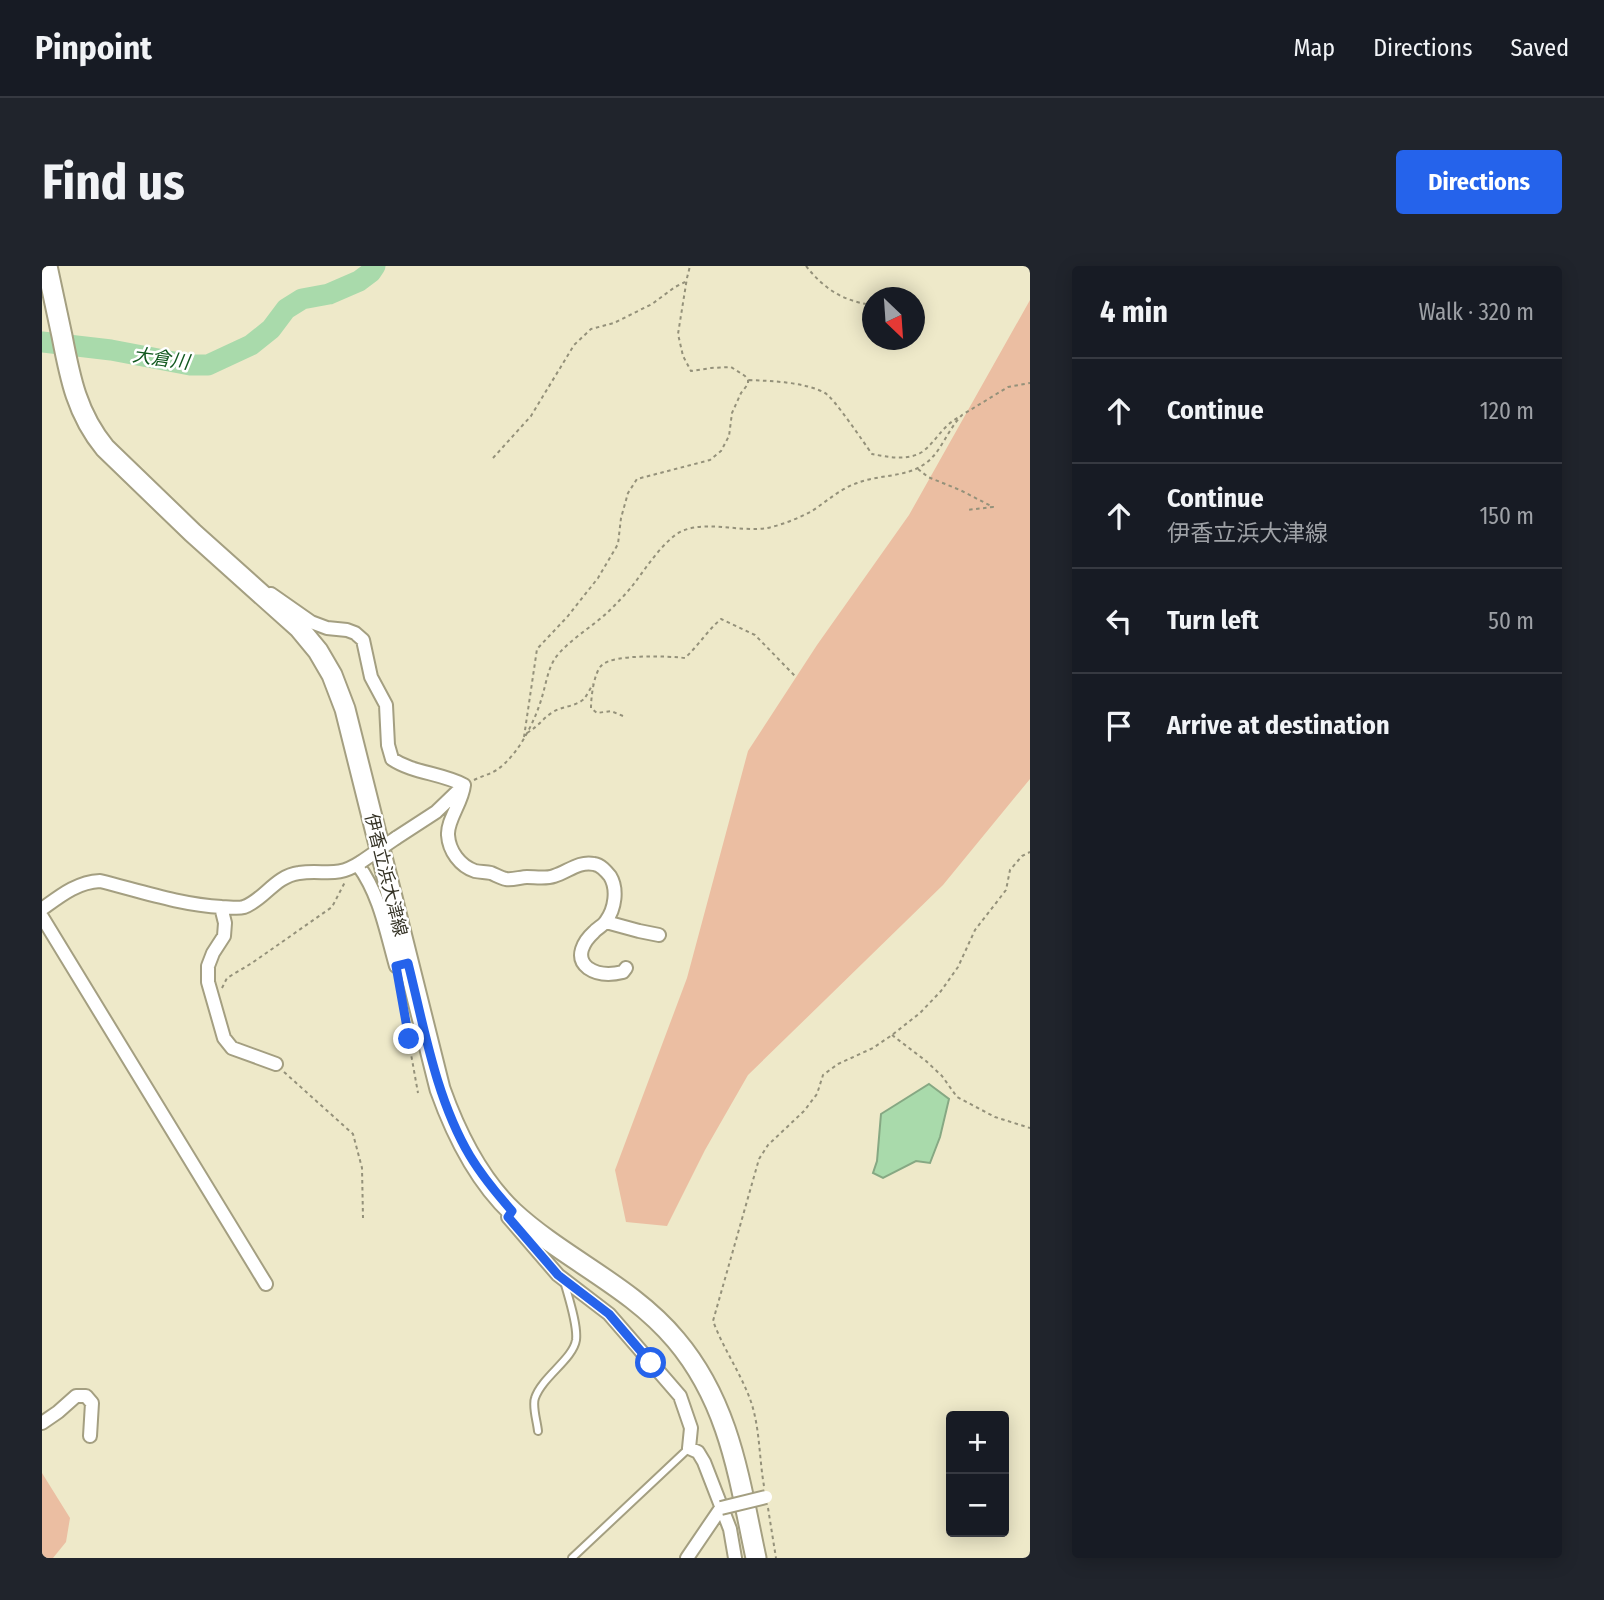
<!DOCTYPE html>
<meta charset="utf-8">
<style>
:root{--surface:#171b24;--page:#20242c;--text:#f1f3f6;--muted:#9ea1a6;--line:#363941;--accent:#2563eb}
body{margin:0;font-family:"Fira Sans Condensed","Noto Sans JP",sans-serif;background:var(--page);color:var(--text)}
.controls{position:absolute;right:21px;bottom:21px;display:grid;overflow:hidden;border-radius:7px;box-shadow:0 4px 18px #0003}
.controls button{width:63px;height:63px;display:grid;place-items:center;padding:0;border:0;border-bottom:2px solid var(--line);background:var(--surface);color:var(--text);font:35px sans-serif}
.compass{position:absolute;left:820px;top:21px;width:63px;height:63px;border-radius:50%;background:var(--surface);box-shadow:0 4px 18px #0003;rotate:155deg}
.stop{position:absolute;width:21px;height:21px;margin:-16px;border:5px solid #2563eb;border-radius:50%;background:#fff}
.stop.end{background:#2563eb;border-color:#fff;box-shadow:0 2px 7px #0008}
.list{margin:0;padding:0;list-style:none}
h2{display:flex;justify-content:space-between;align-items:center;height:91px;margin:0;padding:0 28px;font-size:30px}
h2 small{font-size:23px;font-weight:400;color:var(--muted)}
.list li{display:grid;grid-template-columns:46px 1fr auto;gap:21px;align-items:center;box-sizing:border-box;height:105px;padding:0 28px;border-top:2px solid var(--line)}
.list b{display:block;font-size:26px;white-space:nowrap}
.list p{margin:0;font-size:23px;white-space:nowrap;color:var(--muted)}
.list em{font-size:23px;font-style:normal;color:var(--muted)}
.icon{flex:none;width:38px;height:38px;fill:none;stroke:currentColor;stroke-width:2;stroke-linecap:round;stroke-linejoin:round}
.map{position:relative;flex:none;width:988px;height:1292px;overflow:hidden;border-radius:7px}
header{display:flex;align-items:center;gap:42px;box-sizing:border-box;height:98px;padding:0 35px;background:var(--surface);border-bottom:2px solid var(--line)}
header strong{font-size:33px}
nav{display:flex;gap:38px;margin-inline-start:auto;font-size:24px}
.intro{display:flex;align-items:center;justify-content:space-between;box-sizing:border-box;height:168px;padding:0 42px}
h1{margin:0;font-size:49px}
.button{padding:18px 32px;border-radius:7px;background:var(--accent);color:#fff;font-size:24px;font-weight:700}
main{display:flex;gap:42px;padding:0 42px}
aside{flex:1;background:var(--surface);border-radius:7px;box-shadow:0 4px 18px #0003}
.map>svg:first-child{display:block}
.green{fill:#ebbea2}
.water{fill:#a9daab;stroke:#86a883;stroke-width:2}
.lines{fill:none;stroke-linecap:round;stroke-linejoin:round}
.river{stroke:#a9daab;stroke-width:21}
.lane-casing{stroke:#a49f81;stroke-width:10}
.street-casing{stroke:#a49f81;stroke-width:16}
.primary-casing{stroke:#a49f81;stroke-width:23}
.path{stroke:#94917a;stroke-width:2;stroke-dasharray:3.5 3.5;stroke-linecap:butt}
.lane{stroke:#fff;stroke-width:6}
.street{stroke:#fff;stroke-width:12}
.primary{stroke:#fff;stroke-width:19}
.street-bridge-casing{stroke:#a49f81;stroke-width:16;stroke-linecap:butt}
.street-bridge{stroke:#fff;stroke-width:12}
.route{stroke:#2563eb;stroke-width:9}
.labels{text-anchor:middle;stroke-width:5;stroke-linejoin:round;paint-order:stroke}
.street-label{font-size:18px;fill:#343225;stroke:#fff}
.water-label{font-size:19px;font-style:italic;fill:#125920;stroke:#fff}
</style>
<header>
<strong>Pinpoint</strong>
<nav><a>Map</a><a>Directions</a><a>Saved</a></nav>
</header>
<div class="intro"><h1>Find us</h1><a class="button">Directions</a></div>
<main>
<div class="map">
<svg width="988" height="1292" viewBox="0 0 988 1292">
<rect width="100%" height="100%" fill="#eee9c9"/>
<path class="green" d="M988,34V513L901,619L706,809L663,884L625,960L584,956L573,904L645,712L706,485L775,379L867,249Z
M0,1207L28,1252L24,1276L11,1292H0Z"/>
<path class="water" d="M887,818L907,833L898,871L888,897L874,895L841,912L831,907L835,895L839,848Z"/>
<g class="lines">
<path class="river" d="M0,76L69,84L148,99H166L209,79L229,63L244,43L260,33L287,28L317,15L329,6L333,0"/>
<g class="lane-casing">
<path id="lane" d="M496,1165C495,1155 490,1140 493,1132C500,1111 531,1093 534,1074C536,1059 526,1030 522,1015
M530,1292L647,1182"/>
</g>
<g class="street-casing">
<path id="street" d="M229,328L269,356L285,362L305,364L313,367L321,374L329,411L344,439L346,479L350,493C371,507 399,507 422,519
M422,519C420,537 405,554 406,569C407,585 418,600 433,605C438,606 444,606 449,607C454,609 459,612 464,613C471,614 479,611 485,611C493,611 504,613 512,610C526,606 536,595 552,598C559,599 564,605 568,610C576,623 573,643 564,655C561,660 555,662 552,666C542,675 532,691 546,702C556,709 569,709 581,706L584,702
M354,572L394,546L422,519
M316,599C338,629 344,665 354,700L366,697
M179,641L183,657L182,670L171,687L166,700V716L182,772L190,782L234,798
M0,643C18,630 35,616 58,615C98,625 139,639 180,641C187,641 195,643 202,641C222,634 233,610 257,607C283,603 293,613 319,596
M0,651L224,1018
M564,656L597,665L617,669
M466,951L516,1009L567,1048L638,1130L649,1162L647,1182L656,1186L662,1196L688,1263L693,1292
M0,1157L16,1146L34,1130H44L50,1137L48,1170
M645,1292L679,1242"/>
</g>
<g class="primary-casing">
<path id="primary" d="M5,0C10,23 15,47 20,70C28,112 35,148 63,182L151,267L257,362L276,385L290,409L303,443L398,823C414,868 436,913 471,946C522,993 589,1020 634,1074C688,1138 697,1213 714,1292"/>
</g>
<path class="path" d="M764,0C782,23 801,35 830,39
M707,114C730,115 763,116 783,127C792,132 822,177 830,188C845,191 866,195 880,186C894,176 899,161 917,151
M451,192L489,150L532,79L549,63L572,57L610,38L633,21L643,16
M876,203L886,211L918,224L951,241L925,244
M581,450L569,445L555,447L549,442C549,431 552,406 560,399C571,388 626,390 643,392C656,380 665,365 679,353L713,369L753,410
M485,467C497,460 501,452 511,446C520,440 533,441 542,433C545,429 548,423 551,418
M482,471L495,383L526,350L556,312L576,278L579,252L586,227L595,213L668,194L679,185L687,170L690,147L699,127L706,118V114L703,110L689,101L669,102L649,105L641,90L636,68L645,12L648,0
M432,514C440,510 449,508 456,503C477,488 493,455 500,431C504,418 506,402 514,391C528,373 550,361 566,346C575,337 584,328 591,319C604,302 616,283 632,270C656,251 696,267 725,262C740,259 757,252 770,245C785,235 798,223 815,217C835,209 864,211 881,199C899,188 905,164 920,149L966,121L988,117
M180,722L185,712L210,697L290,641L303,616
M362,749L376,827
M850,769L884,795L900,810L915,831L953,851L988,862
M242,806L311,868L320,902L321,952
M722,1220C717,1192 718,1160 708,1133C698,1106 681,1082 671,1055L717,893L726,879L762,845L775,828L781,809L796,798L831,782L850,769L878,747L899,725L916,701L933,664L964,624L968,604L980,590L988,586
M726,1242L734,1292"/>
<use href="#lane" class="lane"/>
<use href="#street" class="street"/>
<use href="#primary" class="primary"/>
<g class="street-bridge-casing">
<path id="street-bridge" d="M319,596L354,572
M679,1242L724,1231"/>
</g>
<use href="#street-bridge" class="street-bridge"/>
</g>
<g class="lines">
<path class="route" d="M367,773L354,700L366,697C382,761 394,833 428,890C440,910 455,928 470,945L466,951L516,1009L567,1048L609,1097"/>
</g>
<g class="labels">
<g class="street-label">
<text transform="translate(344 609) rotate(76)" y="6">伊香立浜大津線</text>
</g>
<g class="water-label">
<text transform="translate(119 92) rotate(8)" y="7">大倉川</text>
</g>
</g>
</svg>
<div class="controls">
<button>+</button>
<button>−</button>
</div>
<svg class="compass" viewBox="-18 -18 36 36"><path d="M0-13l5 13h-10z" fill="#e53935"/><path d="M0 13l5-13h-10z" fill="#9ea1a6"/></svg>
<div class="stop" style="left:609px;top:1097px"></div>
<div class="stop end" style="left:367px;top:773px"></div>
</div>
<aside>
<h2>4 min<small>Walk · 320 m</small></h2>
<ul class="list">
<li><svg class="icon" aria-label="ahead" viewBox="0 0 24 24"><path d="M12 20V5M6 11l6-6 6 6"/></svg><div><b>Continue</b></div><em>120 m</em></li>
<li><svg class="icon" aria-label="ahead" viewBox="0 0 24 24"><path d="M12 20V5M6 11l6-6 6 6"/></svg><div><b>Continue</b><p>伊香立浜大津線</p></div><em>150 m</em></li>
<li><svg class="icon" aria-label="left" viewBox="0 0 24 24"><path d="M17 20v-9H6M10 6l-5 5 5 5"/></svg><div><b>Turn left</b></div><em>50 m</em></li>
<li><svg class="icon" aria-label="arrive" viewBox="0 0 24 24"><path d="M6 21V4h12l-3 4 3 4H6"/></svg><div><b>Arrive at destination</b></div></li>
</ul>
</aside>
</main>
